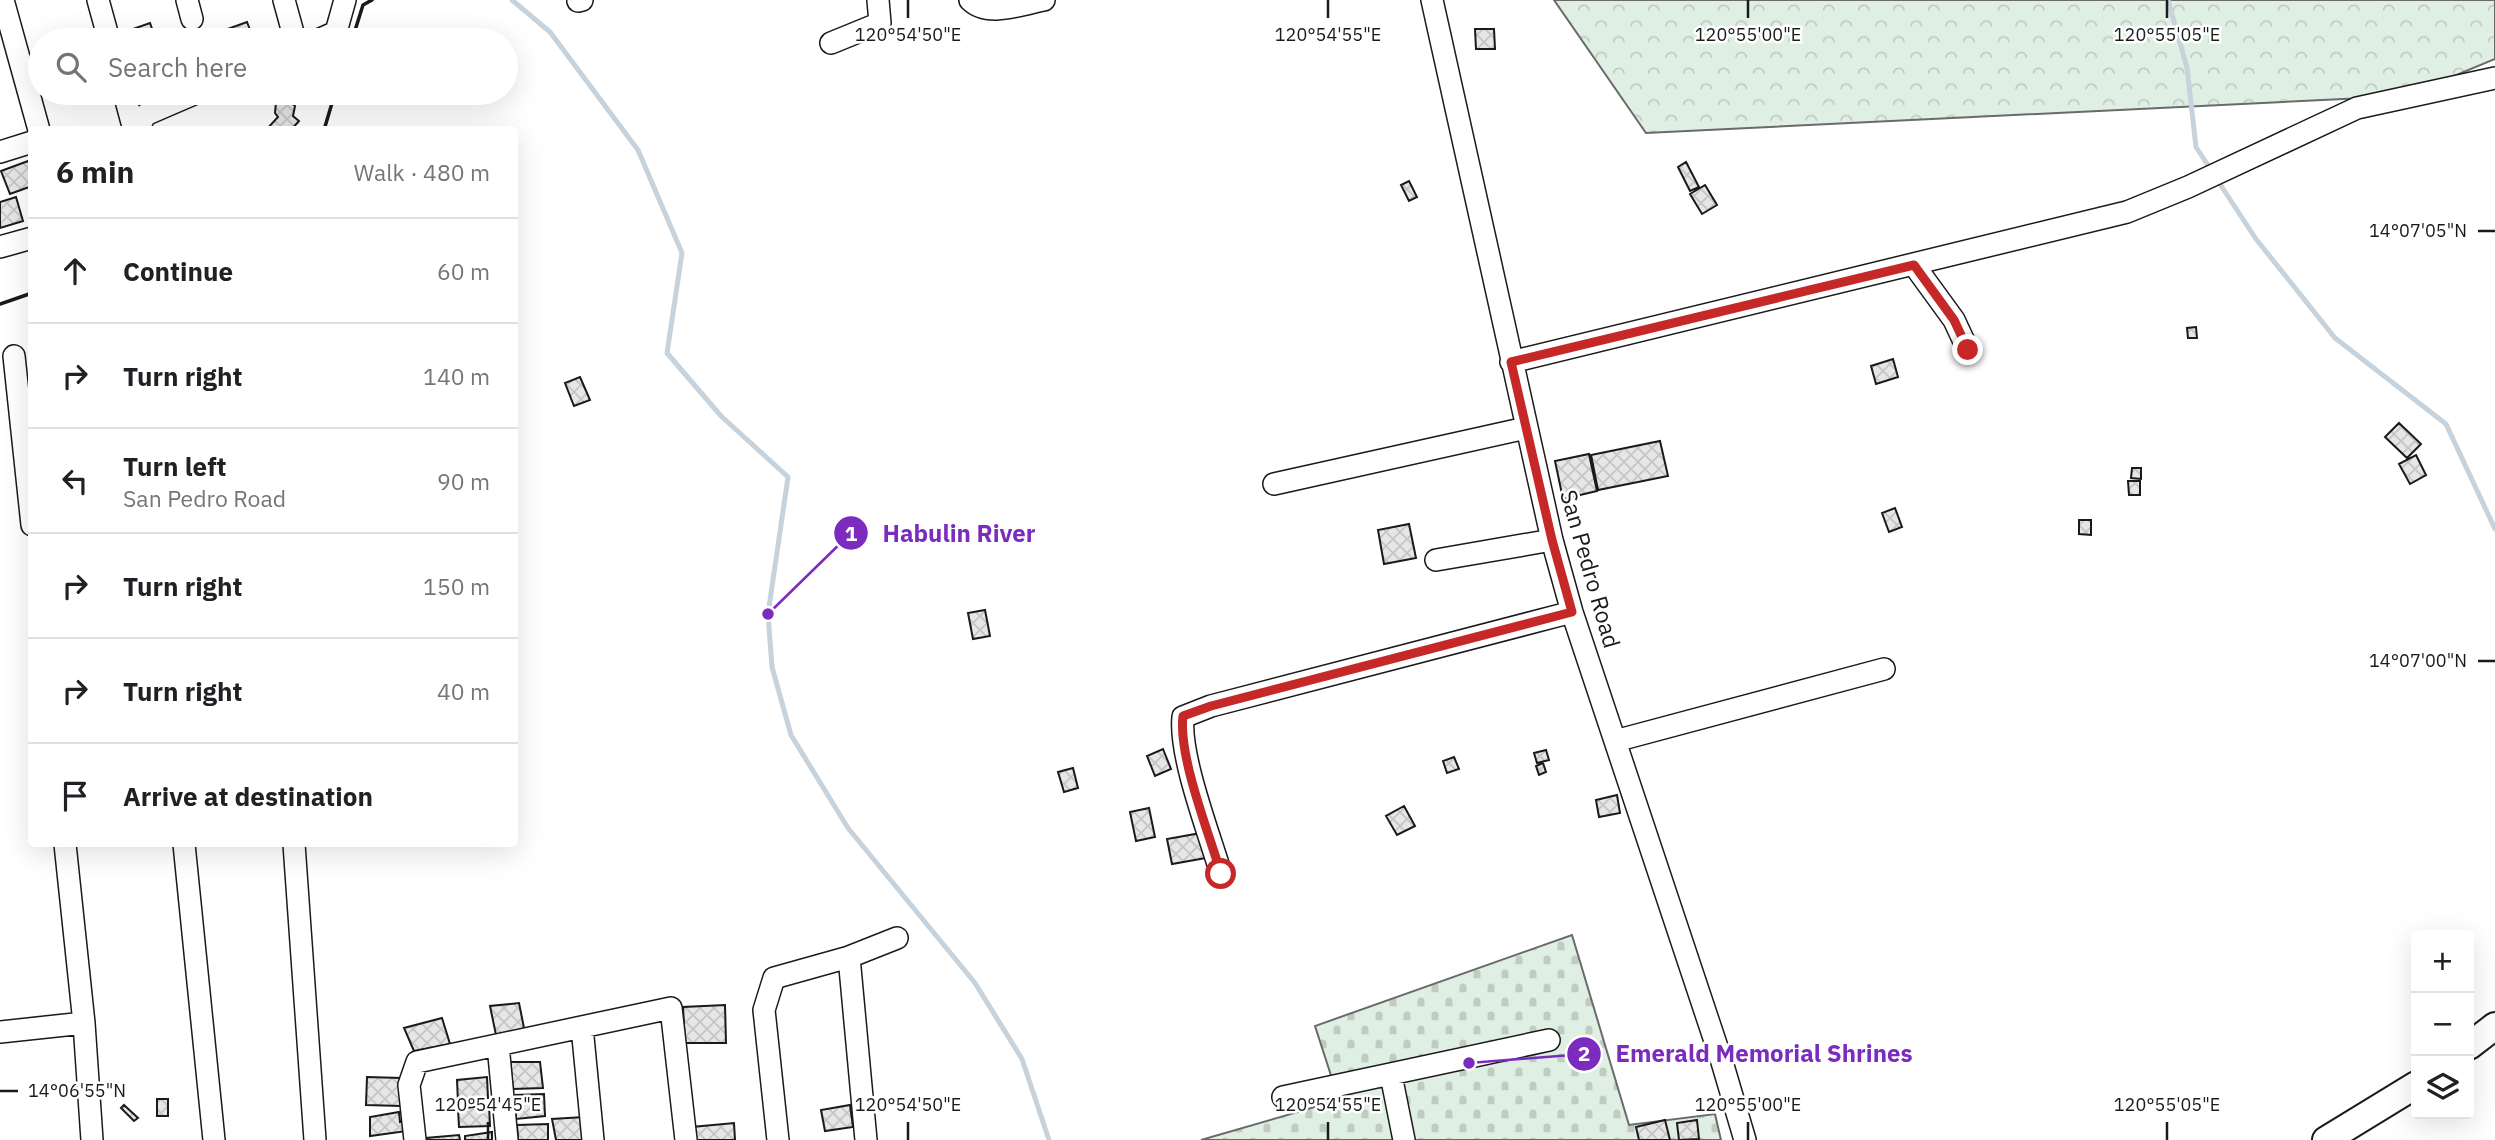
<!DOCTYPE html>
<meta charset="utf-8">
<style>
:root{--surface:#fff;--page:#f2f2f2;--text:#202124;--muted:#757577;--line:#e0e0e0}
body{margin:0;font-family:"IBM Plex Sans",sans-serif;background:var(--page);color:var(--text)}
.controls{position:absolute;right:21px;bottom:21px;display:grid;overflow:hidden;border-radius:7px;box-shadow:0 7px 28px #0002}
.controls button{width:63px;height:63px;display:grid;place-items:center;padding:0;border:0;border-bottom:2px solid var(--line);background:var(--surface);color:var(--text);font:35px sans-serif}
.stop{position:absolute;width:21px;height:21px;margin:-16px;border:5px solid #c62828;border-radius:50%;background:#fff}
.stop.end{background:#c62828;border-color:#fff;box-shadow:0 2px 7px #0008}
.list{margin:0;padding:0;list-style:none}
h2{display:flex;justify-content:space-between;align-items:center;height:91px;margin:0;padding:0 28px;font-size:30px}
h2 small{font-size:23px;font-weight:400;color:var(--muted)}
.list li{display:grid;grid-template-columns:46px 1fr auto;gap:21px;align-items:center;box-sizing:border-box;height:105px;padding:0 28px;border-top:2px solid var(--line)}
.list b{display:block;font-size:26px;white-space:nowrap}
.list p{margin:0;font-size:23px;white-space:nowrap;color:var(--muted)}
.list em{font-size:23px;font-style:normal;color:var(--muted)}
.icon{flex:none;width:38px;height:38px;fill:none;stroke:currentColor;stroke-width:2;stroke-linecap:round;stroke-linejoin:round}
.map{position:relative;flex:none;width:2495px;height:1140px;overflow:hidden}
.search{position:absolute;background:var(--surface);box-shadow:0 7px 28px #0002;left:28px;top:28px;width:490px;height:77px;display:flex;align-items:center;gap:18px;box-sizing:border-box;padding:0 24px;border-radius:38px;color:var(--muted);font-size:26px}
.panel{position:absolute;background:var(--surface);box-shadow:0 7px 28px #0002;left:28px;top:126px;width:490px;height:721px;border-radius:7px}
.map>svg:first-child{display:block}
.forest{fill:url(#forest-crowns);stroke:#6a6a6a;stroke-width:2}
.cemetery{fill:url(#cemetery-stones);stroke:#6a6a6a;stroke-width:2}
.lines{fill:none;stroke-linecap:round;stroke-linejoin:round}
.stream{stroke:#c6d2dc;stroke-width:5}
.building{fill:url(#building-cross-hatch);stroke:#1a1a1a;stroke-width:2}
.minor-casing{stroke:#1a1a1a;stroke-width:24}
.major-casing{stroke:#1a1a1a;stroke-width:30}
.minor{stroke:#fff;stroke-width:21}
.major{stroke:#fff;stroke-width:26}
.wall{stroke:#1a1a1a;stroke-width:3.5}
.route{stroke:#c62828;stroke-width:9}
.ticks{fill:none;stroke:#1a1a1a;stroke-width:2.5}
.labels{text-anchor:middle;stroke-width:5;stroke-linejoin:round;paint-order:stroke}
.street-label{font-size:23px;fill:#1a1a1a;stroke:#fff}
.ticks-label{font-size:18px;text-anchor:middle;fill:#1a1a1a;stroke:#fff;stroke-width:5;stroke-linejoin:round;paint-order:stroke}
.leader{fill:none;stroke:#7b2cbf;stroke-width:2.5}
.callout-dot{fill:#7b2cbf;stroke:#fff;stroke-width:2.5}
.mark-label{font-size:21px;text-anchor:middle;font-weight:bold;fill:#fff}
.callout-label{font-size:24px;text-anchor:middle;font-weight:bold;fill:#7b2cbf;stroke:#fff;stroke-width:5;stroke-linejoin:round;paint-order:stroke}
</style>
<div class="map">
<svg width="2495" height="1140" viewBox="0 0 2495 1140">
<defs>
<pattern id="forest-crowns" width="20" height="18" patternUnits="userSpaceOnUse" patternTransform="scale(1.75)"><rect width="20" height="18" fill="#e0efe3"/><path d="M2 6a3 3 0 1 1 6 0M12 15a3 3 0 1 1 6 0" fill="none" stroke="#c0ccc2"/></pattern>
<pattern id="cemetery-stones" width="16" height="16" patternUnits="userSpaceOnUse" patternTransform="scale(1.75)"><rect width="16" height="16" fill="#e0efe3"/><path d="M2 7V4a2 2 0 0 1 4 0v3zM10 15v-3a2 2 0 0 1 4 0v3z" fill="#c0ccc2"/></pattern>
<pattern id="building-cross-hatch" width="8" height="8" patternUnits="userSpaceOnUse" patternTransform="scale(1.75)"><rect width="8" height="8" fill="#e6e6e6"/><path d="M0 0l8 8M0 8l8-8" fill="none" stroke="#c5c5c5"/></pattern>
</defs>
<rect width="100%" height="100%" fill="#fff"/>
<path class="forest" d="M1554,0H2495V59L2406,96L1646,133Z"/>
<path class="cemetery" d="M1572,935L1629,1125L1715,1114L1721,1140H1201L1339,1100L1315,1026Z"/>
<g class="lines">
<path class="stream" d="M512,0L550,32L638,150L682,253L667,353L721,416L788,477L768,614L772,667L791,735L848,828L975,983L1022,1059L1049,1140
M2168,0L2187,68L2196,147L2211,170
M2216,178L2256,239L2335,338L2446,424L2495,529"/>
</g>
<path class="building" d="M247,22L254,40H206L205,37Z
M150,23L156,40H127L124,32Z
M1475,29H1494L1495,49H1476Z
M286,98L295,106L293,116L299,121L291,130H266L278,117L275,113L276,102Z
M28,161L32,169V186L10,194L1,171Z
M1686,162L1699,187L1690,191L1678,167Z
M1409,181L1417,197L1409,201L1401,185Z
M1705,185L1717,205L1702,214L1690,194Z
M16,197L23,221L0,228V202Z
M2196,327L2197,338H2188L2187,328Z
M1893,359L1898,377L1876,384L1871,366Z
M580,377L590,400L574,406L565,383Z
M2399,423L2421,444L2407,458L2385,437Z
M1660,441L1668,476L1598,490L1591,455Z
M1589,454L1597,491L1563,499L1555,461Z
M2416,455L2426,475L2410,484L2399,464Z
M2132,468H2141V479L2131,478Z
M2128,481H2140V495H2129Z
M1895,508L1902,527L1889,532L1882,513Z
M2079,520H2091V535L2079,534Z
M1409,524L1416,558L1384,564L1378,530Z
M985,610L990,636L973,639L968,613Z
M1163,749L1171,769L1155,776L1147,756Z
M1546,750L1549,760L1537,763L1534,753Z
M1454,757L1459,769L1447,773L1443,761Z
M1543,763L1546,772L1539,775L1536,766Z
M1073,768L1078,788L1064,792L1058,772Z
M1617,795L1620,813L1599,817L1596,800Z
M1404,806L1415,826L1397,835L1386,816Z
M1149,808L1155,837L1136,841L1130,812Z
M1201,833L1206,858L1172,864L1167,839Z
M519,1003L525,1033L496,1035L490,1006Z
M725,1005L726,1043H685L683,1007Z
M442,1018L450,1044L414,1051L404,1028Z
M510,1062H540L543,1088L513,1089Z
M367,1077L401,1078V1106L366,1105Z
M487,1077L488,1098L458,1102L457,1080Z
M544,1094L545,1116L516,1119L515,1095Z
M157,1099H168V1116H157Z
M124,1105L138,1118L134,1121L121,1108Z
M489,1105L490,1126L459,1127L458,1109Z
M850,1105L853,1127L825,1131L821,1110Z
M399,1112L400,1122L406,1121L407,1131L370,1136V1117Z
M584,1117V1140H556L552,1119Z
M1665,1120L1670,1140H1639L1636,1127Z
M1697,1120L1699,1139L1679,1140L1677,1123Z
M734,1123L735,1140H692V1127Z
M548,1124V1140H518L517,1125Z
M492,1132V1140H465V1136Z
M459,1135L460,1140H426V1138Z"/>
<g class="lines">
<g class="minor-casing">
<path id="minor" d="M3,0L39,130
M98,0L109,40
M187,0L192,19
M284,0L295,40
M970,0C988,18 1021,4 1044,0
M1432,0L1552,540L1572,612L1722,1062L1745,1140
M578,1L582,0
M318,40L336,32L345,0
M831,43L880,23L878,0
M124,93L134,130
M138,130L145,115L196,93
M0,152L32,142
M0,247L32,238
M1914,265L1954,320L1968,350
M14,356L32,525
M1511,362L2127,212L2188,187L2357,108L2495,78
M1274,484L1526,428
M1436,560L1552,540
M1615,741L1884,669
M65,844L84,1023L92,1140
M184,844L214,1140
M294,844L315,1140
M1221,874C1209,833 1179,756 1183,717L1211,706L1572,612
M849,957L866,1140
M582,1027L593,1140
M0,1032L84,1023
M498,1045L507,1140
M1391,1075L1404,1140
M1283,1097L1549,1040
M415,1140L409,1085L417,1062L671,1008L686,1140
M778,1140L764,1010L774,978L849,957L897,938"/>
</g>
<g class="major-casing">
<path id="major" d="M2469,1046L2495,1026
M2326,1140L2416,1085"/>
</g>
<use href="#minor" class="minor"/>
<use href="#major" class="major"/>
<path class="wall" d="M352,40L363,5L372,0
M324,130L335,93
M0,304L32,293"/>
</g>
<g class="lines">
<path class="route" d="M1221,874C1209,833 1178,756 1183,716L1211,706L1572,612L1552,540L1511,362L1914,265L1954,320L1968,350"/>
</g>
<path class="ticks" d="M908,0V18M1328,0V18M1748,0V18M2167,0V18M2478,231H2495M2478,661H2495M0,1091H18M488,1122V1140M908,1122V1140M1328,1122V1140M1748,1122V1140M2167,1122V1140"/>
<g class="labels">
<g class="street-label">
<text transform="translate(1590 569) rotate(74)" y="8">San Pedro Road</text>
</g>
</g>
<g class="ticks-label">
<text x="908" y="41">120°54'50"E</text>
<text x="1328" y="41">120°54'55"E</text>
<text x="1748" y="41">120°55'00"E</text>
<text x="2167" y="41">120°55'05"E</text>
<text x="2418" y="237">14°07'05"N</text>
<text x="2418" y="667">14°07'00"N</text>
<text x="77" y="1097">14°06'55"N</text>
<text x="488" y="1111">120°54'45"E</text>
<text x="908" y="1111">120°54'50"E</text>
<text x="1328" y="1111">120°54'55"E</text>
<text x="1748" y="1111">120°55'00"E</text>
<text x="2167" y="1111">120°55'05"E</text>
</g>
<path class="leader" d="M768 614L851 533M1469 1063L1584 1054"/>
<g class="callout-dot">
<circle cx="768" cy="614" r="7"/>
<circle cx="1469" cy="1063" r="7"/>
<circle cx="851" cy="533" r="18"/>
<circle cx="1584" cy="1054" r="18"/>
</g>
<g class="mark-label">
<text x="851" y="541">1</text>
<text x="1584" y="1061">2</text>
</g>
<g class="callout-label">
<text x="959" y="542">Habulin River</text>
<text x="1764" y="1062">Emerald Memorial Shrines</text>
</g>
</svg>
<div class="controls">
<button>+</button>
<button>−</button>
<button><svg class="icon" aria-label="layers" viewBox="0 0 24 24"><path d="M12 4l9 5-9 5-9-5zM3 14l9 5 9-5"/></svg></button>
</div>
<div class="stop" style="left:1221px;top:874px"></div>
<div class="stop end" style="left:1968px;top:350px"></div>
<div class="search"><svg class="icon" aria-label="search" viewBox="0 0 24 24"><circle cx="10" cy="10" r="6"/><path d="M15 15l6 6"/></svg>Search here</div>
<section class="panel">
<h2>6 min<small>Walk · 480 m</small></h2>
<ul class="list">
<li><svg class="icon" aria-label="ahead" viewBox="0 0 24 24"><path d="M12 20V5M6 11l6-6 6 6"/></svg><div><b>Continue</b></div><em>60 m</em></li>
<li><svg class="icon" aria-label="right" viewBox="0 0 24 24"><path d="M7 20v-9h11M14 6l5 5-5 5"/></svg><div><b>Turn right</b></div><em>140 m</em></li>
<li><svg class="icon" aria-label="left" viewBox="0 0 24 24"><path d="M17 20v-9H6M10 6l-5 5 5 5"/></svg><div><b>Turn left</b><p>San Pedro Road</p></div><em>90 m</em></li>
<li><svg class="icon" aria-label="right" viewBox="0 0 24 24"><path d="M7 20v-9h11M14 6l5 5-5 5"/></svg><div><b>Turn right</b></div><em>150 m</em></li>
<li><svg class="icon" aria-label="right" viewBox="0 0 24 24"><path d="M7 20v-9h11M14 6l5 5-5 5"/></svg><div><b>Turn right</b></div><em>40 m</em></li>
<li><svg class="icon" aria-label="arrive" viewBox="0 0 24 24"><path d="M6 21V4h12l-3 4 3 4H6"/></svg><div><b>Arrive at destination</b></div></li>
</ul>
</section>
</div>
